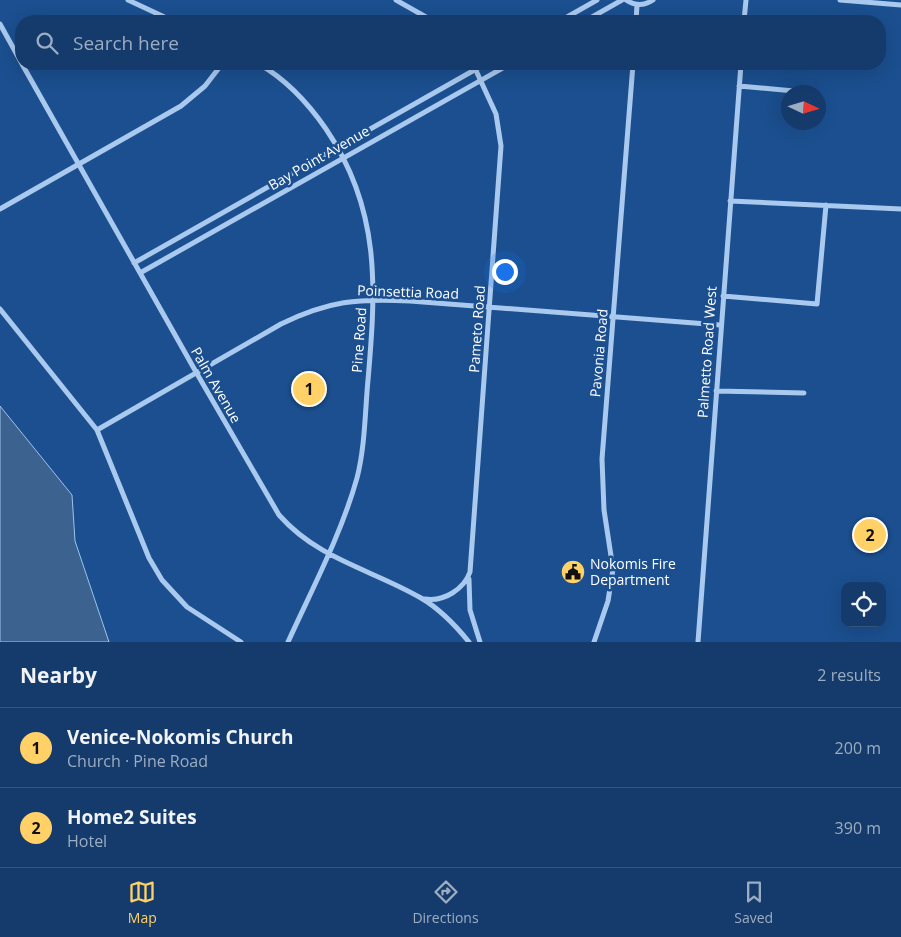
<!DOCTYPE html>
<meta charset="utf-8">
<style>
:root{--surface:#143b6b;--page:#1d4271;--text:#f1f3f6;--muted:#9dadc1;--line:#33557e;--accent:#ffd166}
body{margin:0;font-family:"Open Sans",sans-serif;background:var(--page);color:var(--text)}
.controls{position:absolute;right:15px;bottom:15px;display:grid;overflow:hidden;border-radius:10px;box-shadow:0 5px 20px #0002}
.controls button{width:45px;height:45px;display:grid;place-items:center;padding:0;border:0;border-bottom:1px solid var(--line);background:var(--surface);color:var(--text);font:25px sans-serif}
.compass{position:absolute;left:781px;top:85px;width:45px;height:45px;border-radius:50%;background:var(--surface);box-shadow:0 5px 20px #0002;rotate:94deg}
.you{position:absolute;left:504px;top:271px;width:18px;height:18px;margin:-12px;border:4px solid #fff;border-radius:50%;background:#1a73e8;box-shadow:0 0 0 8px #1a73e833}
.badge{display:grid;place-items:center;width:32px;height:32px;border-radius:50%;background:var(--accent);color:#111;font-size:16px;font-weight:700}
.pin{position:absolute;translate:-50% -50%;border:2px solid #fff;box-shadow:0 1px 5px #0006}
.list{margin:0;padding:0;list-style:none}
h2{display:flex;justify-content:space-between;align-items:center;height:65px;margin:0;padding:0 20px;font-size:21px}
h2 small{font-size:16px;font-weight:400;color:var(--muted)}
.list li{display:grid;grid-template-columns:32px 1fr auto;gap:15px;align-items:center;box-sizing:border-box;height:80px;padding:0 20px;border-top:1px solid var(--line)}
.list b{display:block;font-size:19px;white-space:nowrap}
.list p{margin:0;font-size:16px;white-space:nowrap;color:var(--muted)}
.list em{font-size:16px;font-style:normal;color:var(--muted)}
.icon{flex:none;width:28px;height:28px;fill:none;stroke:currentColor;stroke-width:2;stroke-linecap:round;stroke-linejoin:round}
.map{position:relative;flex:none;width:901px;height:642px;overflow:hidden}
.search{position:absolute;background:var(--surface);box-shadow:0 5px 20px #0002;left:15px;right:15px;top:15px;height:55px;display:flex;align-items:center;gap:12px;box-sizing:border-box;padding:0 18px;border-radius:20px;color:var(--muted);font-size:19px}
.sheet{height:225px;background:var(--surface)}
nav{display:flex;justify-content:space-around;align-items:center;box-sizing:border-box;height:70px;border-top:1px solid var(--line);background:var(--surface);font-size:14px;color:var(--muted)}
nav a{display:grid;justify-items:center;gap:2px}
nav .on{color:var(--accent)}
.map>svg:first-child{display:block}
.water{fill:#3c6290;stroke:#9cc4f0}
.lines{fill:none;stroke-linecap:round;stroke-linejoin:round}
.minor{stroke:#a9c9ee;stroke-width:5}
.labels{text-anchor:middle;stroke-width:5;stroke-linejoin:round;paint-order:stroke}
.street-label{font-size:14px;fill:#fff;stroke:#1b4f8f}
.poi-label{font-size:14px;fill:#fff;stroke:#1b4f8f;text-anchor:start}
</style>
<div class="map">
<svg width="901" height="642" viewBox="0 0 901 642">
<rect width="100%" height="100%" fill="#1b4f8f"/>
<path class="water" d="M0,406L72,495L75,541L109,642H0Z"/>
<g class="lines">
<path class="minor" d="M128,0L173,21
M396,0L433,21
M626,0C635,6 644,6 653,0
M840,0L901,5
M560,21L597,0
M585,21L622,0
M636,21L637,5
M744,21L746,0
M0,24L21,62
M22,64L196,372L279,515C319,560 371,569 421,598C440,609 456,626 469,642
M259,64C287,80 308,103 326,129C381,210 376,288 368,380C365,412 365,447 357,478C341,535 312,589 288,642
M739,86L794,91
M730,201L901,209
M0,209L181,106L205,86L222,64
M134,263L485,64
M140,273L510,64
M723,296L817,304L826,205
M0,309L97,430L149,558L162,580L187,607L241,642
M716,391L804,393
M97,430L281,324C328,301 358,298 410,301L720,325
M469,579L470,610L480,642
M425,599C444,602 464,589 470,572L501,146L496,114L473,64
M594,642L608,601L613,569L604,510L602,459L633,64
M698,642L741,64"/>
</g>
<defs>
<g id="civic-disc" transform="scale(1.25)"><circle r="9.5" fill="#ffd166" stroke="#1b4f8f"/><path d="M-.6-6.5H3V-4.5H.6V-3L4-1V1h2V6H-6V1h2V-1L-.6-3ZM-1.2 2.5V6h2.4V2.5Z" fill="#111"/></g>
</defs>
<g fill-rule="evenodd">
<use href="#civic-disc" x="573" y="572"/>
</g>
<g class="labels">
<g class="street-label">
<text transform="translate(319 158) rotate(-30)" y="5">Bay Point Avenue</text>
<text transform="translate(408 292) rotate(2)" y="5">Poinsettia Road</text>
<text transform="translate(477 329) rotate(-86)" y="5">Pameto Road</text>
<text transform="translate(359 340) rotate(-86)" y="5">Pine Road</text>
<text transform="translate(707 352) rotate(-86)" y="5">Palmetto Road West</text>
<text transform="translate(599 353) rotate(-85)" y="5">Pavonia Road</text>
<text transform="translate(216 385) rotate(60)" y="5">Palm Avenue</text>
</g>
<g class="poi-label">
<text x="590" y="569">Nokomis Fire<tspan x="590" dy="16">Department</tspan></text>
</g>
</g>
</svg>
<div class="controls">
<button><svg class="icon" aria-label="locate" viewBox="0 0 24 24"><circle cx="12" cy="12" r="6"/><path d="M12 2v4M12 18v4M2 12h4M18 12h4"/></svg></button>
</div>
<svg class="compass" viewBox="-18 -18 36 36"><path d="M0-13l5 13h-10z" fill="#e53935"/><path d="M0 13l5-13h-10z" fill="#9dadc1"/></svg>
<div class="you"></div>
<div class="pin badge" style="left:309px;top:389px">1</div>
<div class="pin badge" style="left:870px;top:535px">2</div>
<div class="search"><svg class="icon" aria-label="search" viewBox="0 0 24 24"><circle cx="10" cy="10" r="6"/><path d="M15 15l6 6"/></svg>Search here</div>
</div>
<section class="sheet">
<h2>Nearby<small>2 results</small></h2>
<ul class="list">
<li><span class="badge">1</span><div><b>Venice-Nokomis Church</b><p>Church · Pine Road</p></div><em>200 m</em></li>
<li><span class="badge">2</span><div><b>Home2 Suites</b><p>Hotel</p></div><em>390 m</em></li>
</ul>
</section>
<nav>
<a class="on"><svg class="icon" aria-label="map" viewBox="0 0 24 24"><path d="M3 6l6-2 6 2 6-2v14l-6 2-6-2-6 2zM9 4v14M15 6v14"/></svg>Map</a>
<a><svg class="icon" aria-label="directions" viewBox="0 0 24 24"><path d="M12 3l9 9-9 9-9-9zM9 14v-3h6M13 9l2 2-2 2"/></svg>Directions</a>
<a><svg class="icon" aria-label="saved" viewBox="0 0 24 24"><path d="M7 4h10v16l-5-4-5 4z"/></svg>Saved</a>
</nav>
